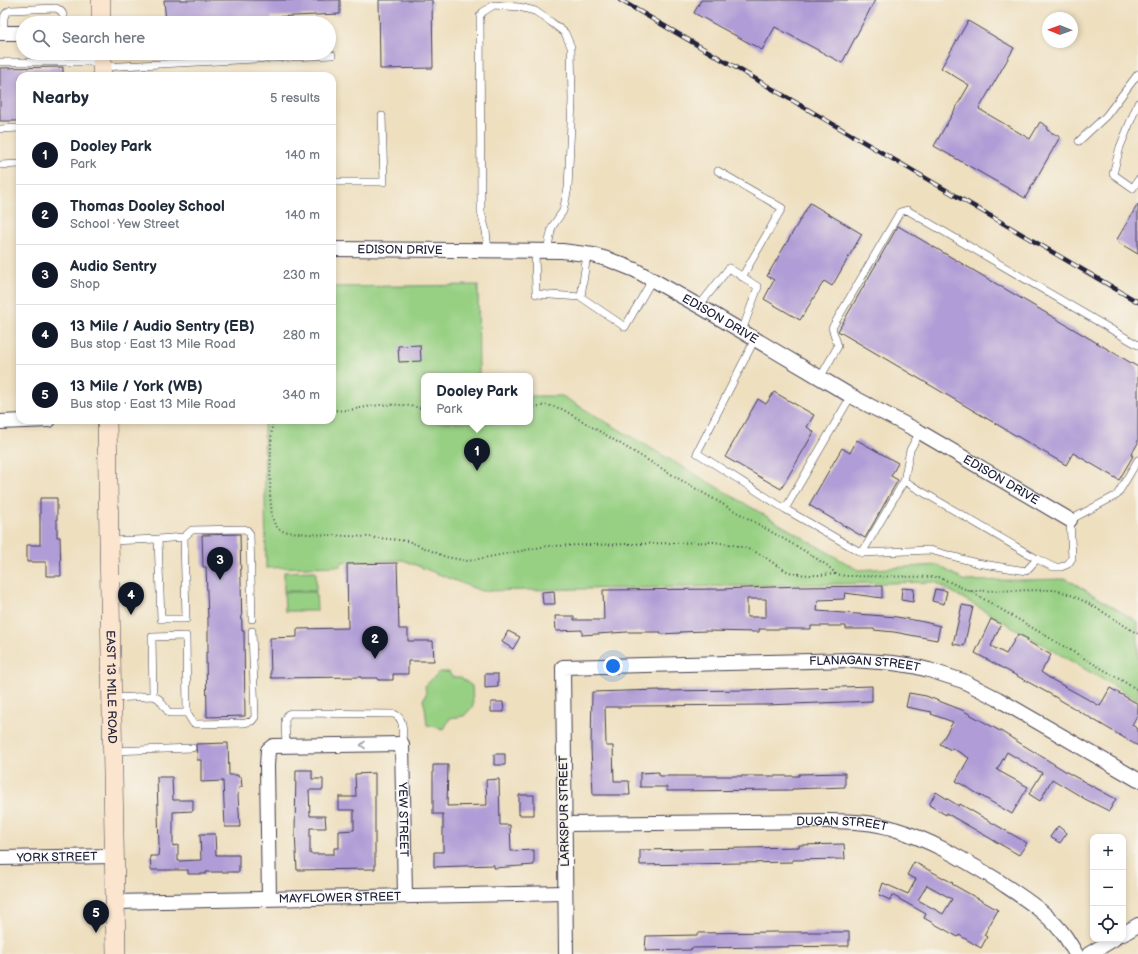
<!DOCTYPE html>
<meta charset="utf-8">
<style>
:root{--surface:#fff;--page:#f2f2f3;--text:#1f2937;--muted:#747a83;--line:#e0e1e3;--accent:#111827}
body{margin:0;font-family:"Balsamiq Sans",sans-serif;background:var(--page);color:var(--text)}
.controls{position:absolute;right:12px;bottom:12px;display:grid;overflow:hidden;border-radius:8px;box-shadow:0 2px 6px #0003}
.controls button{width:36px;height:36px;display:grid;place-items:center;padding:0;border:0;border-bottom:1px solid var(--line);background:var(--surface);color:var(--text);font:20px sans-serif}
.compass{position:absolute;left:1042px;top:12px;width:36px;height:36px;border-radius:50%;background:var(--surface);box-shadow:0 2px 6px #0003;rotate:271deg}
.you{position:absolute;left:613px;top:666px;width:14px;height:14px;margin:-10px;border:3px solid #fff;border-radius:50%;background:#1a73e8;box-shadow:0 0 0 6px #1a73e833}
.badge{display:grid;place-items:center;width:26px;height:26px;border-radius:50%;background:var(--accent);color:#fff;font-size:13px;font-weight:700}
.pin{position:absolute;translate:-50% -33px;filter:drop-shadow(0 1px 2px #0008)}
.pin::after{content:'';position:absolute;top:21px;width:14px;height:12px;background:inherit;clip-path:polygon(0 0,100% 0,50% 100%)}
.popup{position:absolute;left:421px;top:373px;width:112px;height:52px;box-sizing:border-box;display:grid;place-content:center;border-radius:8px;background:var(--surface);filter:drop-shadow(0 1px 3px #0005);font-size:13px;white-space:nowrap;color:var(--muted)}
.popup b{font-size:15px;color:var(--text)}
.popup::after{content:'';position:absolute;left:50%;top:100%;margin-left:-8px;border:8px solid transparent;border-top-color:var(--surface)}
.list{margin:0;padding:0;list-style:none}
h2{display:flex;justify-content:space-between;align-items:center;height:52px;margin:0;padding:0 16px;font-size:17px}
h2 small{font-size:13px;font-weight:400;color:var(--muted)}
.list li{display:grid;grid-template-columns:26px 1fr auto;gap:12px;align-items:center;box-sizing:border-box;height:60px;padding:0 16px;border-top:1px solid var(--line)}
.list b{display:block;font-size:15px;white-space:nowrap}
.list p{margin:0;font-size:13px;white-space:nowrap;color:var(--muted)}
.list em{font-size:13px;font-style:normal;color:var(--muted)}
.icon{flex:none;width:22px;height:22px;fill:none;stroke:currentColor;stroke-width:2;stroke-linecap:round;stroke-linejoin:round}
.map{position:relative;flex:none;width:1138px;height:954px;overflow:hidden}
.search{position:absolute;background:var(--surface);box-shadow:0 2px 6px #0003;left:16px;top:16px;width:320px;height:44px;display:flex;align-items:center;gap:10px;box-sizing:border-box;padding:0 14px;border-radius:22px;color:var(--muted);font-size:15px}
.panel{position:absolute;background:var(--surface);box-shadow:0 2px 6px #0003;left:16px;top:72px;width:320px;height:352px;border-radius:12px}
.map>svg:first-child{display:block}
.green{fill:#97d083;stroke:#5c795f}
.building{fill:#b09cd6;fill-rule:evenodd}
.lines{fill:none;stroke-linecap:round;stroke-linejoin:round}
.service-casing{stroke:#413e4f;stroke-width:8}
.minor-casing{stroke:#413e4f;stroke-width:16}
.secondary-casing{stroke:#413e4f;stroke-width:20}
.path{stroke:#413e4f;stroke-width:2;stroke-dasharray:1 3;stroke-linecap:butt}
.service{stroke:#fff;stroke-width:7}
.minor{stroke:#fff;stroke-width:14}
.secondary{stroke:#fbe5cf;stroke-width:19}
.rail-casing{stroke:#22223b;stroke-width:4.5}
.rail{stroke:#f7f3e8;stroke-width:3;stroke-dasharray:9;stroke-linecap:butt}
.oneway{stroke:#9c9ca7}
.labels{text-anchor:middle;stroke-width:3;stroke-linejoin:round;paint-order:stroke}
.street-label{font-size:12px;fill:#22223b;stroke:#f7f3e8}
</style>
<div class="map">
<svg width="1138" height="954" viewBox="0 0 1138 954">
<rect width="100%" height="100%" fill="#f7f3e8"/>
<filter id="ink" filterUnits="userSpaceOnUse"><feTurbulence type="fractalNoise" baseFrequency=".025" numOctaves="2"/><feDisplacementMap in="SourceGraphic" scale="8" xChannelSelector="R" yChannelSelector="G"/><feConvolveMatrix kernelMatrix="1 2 1 2 8 2 1 2 1" color-interpolation-filters="sRGB"/></filter>
<filter id="wash" filterUnits="userSpaceOnUse"><feTurbulence type="fractalNoise" baseFrequency=".012" numOctaves="4" result="noise"/><feDisplacementMap in="SourceGraphic" scale="16" xChannelSelector="R" yChannelSelector="G"/><feGaussianBlur stdDeviation="0.9" result="paint"/><feColorMatrix in="noise" values="0 0 0 0 0 0 0 0 0 0 0 0 0 0 0 0 0 1.4 0 .05"/><feComposite in="paint" operator="in"/></filter>
<g filter="url(#wash)">
<rect width="100%" height="100%" fill="#eedfbf"/>
<path class="green" d="M478,285L479,376H424V422H530V396H562L858,570L938,565L965,581L1067,579L1138,622V700L935,582L481,591L403,560L342,562L341,566L266,568L264,420H332V287Z
M316,571V591H284V572Z
M284,592H316L317,611H285Z
M439,672H449L452,677H460L472,686L473,706L464,716L450,718L444,729L427,725L425,707L423,700L426,694L425,686Z"/>
<g id="blocks">
<path class="building" d="M164,0H340V14L271,17L272,23H166Z
M379,0H432L433,68L380,69Z
M701,0H875L842,63L775,27L762,50L694,13Z
M968,21L1014,48L979,109L1030,139L1040,122L1048,127L1047,130L1060,137L1025,198L934,146L969,85L941,68Z
M63,67V76H20V121H0V68Z
M810,203L862,234L832,286L824,281L800,320L764,299L774,280L767,276Z
M1138,204V254L1116,241Z
M898,226L1138,367V443L1131,455L1133,456L1119,480L1073,453L1066,465L838,331Z
M420,345L421,361L399,362L398,346Z
M774,392L814,415L807,427L814,432L781,489L725,457L758,399L766,404Z
M857,440L898,463L891,476L898,480L865,538L809,505L842,448L850,453Z
M40,498H57V537H60L61,576H46V562H27V545H40Z
M240,534L242,631H244L245,716L207,717L206,652H208V619L206,567H203L202,535Z
M397,563L399,629H408V641H433L434,661H408V674H393V680H378V678H361V677L271,678L270,638L297,637V629L348,628L347,564Z
M800,586V587L882,586V598L845,593L844,599L818,600L817,611L897,617L924,622L940,626L937,640L894,632L874,630V629H846V626H811V629H759V632L706,631L680,632V633L661,634V632H627L582,635V630L556,631L555,616H574V620H604L603,590L721,589ZM747,599H766V617H747Z
M902,588L914,589L913,602L901,600Z
M935,589L947,591L944,604L932,601Z
M554,591L555,604H543L542,592Z
M962,605L973,607L964,646L953,644Z
M991,619L1001,624L991,646L1006,654L1018,634L1028,639L1027,641L1051,655L1041,672L1051,679L1100,706L1110,688L1138,704V714L1132,725L1138,729V746L1050,694L975,653Z
M508,631L520,637L513,649L502,642Z
M485,674H498V687L485,688Z
M872,686V701L766,705L630,706V707H605L606,746H613L614,781H629L630,795H593L591,747L592,692L660,690V691L747,690Z
M909,693L926,696L962,710L1002,732L1070,774L1116,799L1109,811L1085,799L1052,779L1040,801L1029,794L1042,773L1007,752L997,770L1028,787L1012,814L956,781L969,758L952,748L951,750L940,744L953,722L931,714L932,712L906,707Z
M491,702H503L504,712H491Z
M228,743L229,775H238V777H241L242,787H239L238,796L240,827H225L223,781L201,782V760H197L196,744Z
M494,754H505V765H494Z
M433,765H448L447,806L487,805L486,780L499,779L500,825H510L511,851L534,850V865L494,868V865L434,867V852H443V814H433Z
M296,770H312V779H323V790H309L310,816H325L326,828H310V854H334V848H339V831L354,830V810H339V797H356L355,774L375,773V869L297,870L295,833Z
M659,772V776H799V774L845,773V787L792,789V790L667,791V787H640V773Z
M157,777H172L173,800H193V811L173,812V846L178,845V861L201,860L200,834H215L216,855H239V872H206V874H188V870H151L150,856H158L159,846Z
M936,792L959,806L960,804L1027,843L1019,855L946,813V815L929,805Z
M519,795H534V815H519Z
M1058,826L1067,833L1060,843L1050,837Z
M844,844L845,859L792,860V862L640,865V850L799,847V845Z
M914,862L953,883L952,884L998,910L984,935L987,937L981,948L959,935L958,937L924,918L926,914L892,895L890,900L879,895L883,883L908,894L916,879L907,875ZM927,885L952,899L943,914L918,900Z
M777,932H849V946L691,948V950L645,951L646,936L698,935V933Z"/>
</g>
</g>
<g filter="url(#ink)">
<use href="#blocks" fill-opacity="0" stroke="#413e4f" stroke-width="1"/>
<g class="lines">
<g class="service-casing">
<path id="service" d="M4,33C4,24 1,13 11,10L56,8C63,11 64,15 64,23
M0,62H102
M102,67L332,55
M1138,103L1120,147L1113,174L1133,188L1138,180
M0,129L20,128
M1079,141L1106,116L1138,74
M0,165L20,164
M718,171L782,208L742,277
M332,182H384L382,116
M488,250L486,231L481,212L480,16L483,12L494,5L519,7L535,11L551,22L565,33L571,47L572,101L568,188L563,211L552,227L547,251
M535,250L536,294L581,297
M587,254L581,297L625,327L652,280
M699,306L729,268L758,287L742,331
M755,339L697,453L785,509L851,396
M820,378L838,346L832,328L900,212L907,210L1138,345
M904,481L1037,559L1026,571L977,563L930,550L862,553L904,481L910,450L920,432
M785,509L862,553
M184,537L192,530L244,529L247,530L250,534L252,619
M110,541L158,539L161,619H186L184,537L158,539
M1037,559L1053,567H1061L1068,564L1072,558L1070,520L1117,495L1138,460
M113,698L154,696L159,699L169,713H187L186,636L152,637L153,696
M187,713L193,723L196,724L245,723L252,721L255,717L252,631
M286,746L285,720L288,714L291,713L394,714C406,719 402,734 402,744
M113,751L192,748"/>
</g>
<g class="minor-casing">
<g id="minor">
<path d="M0,33H23"/>
<path id="s1" d="M332,249L562,251L593,255L610,260L635,270L706,310L851,396L920,432L1070,520"/>
<path d="M0,422L49,420"/>
<path id="s2" d="M565,824L828,821C849,821 871,822 891,828C929,839 963,859 997,880C1019,895 1044,910 1061,931C1067,938 1071,946 1076,954"/>
<path id="s3" d="M0,858L114,856"/>
<path id="s4" d="M269,898L267,766L268,750L273,746L402,744L405,895"/>
<path id="s5" d="M115,902L565,893"/>
<path d="M1123,934L1138,925"/>
<path id="s6" d="M566,954L563,667L853,660L893,663L913,666L929,670L963,681L998,699L1138,780"/>
<path d="M1089,954L1114,939"/>
</g>
</g>
<g class="secondary-casing">
<g id="secondary">
<path d="M101,0V23"/>
<path d="M102,53V76"/>
<path id="s7" d="M107,420L116,954"/>
</g>
</g>
<path class="path" d="M530,408L546,405L562,409L686,483L803,550L828,566L836,574L846,576L939,577L969,591L1053,590C1078,593 1116,621 1138,634
M332,410C349,412 365,406 381,405C396,404 410,405 424,409
M274,420L272,425L271,445L270,494L272,517L275,525L281,531L308,534L369,537L408,541L446,557L468,561L547,546L713,542C730,544 748,547 763,556C773,562 781,570 793,573C807,576 822,575 836,574
M970,591L1138,690"/>
<use href="#service" class="service"/>
<use href="#minor" class="minor"/>
<use href="#secondary" class="secondary"/>
<g class="rail-casing">
<path id="rail" d="M620,0L1138,302"/>
</g>
<use href="#rail" class="rail"/>
</g>
<defs><path id="oneway-chevron" d="M-2-3.5L2.5 0L-2 3.5" fill="none" stroke-width="1.6" stroke-linecap="round" stroke-linejoin="round"/></defs>
<use class="oneway" href="#oneway-chevron" transform="translate(363 745) rotate(179)"/>
</g>
<g class="labels">
<g class="street-label">
<text dy="4" stroke="none"><textPath href="#s1" startOffset="68">EDISON DRIVE</textPath></text>
<text dy="4" stroke="none"><textPath href="#s1" startOffset="404">EDISON DRIVE</textPath></text>
<text dy="4" stroke="none"><textPath href="#s1" startOffset="728">EDISON DRIVE</textPath></text>
<text dy="4" stroke="none"><textPath href="#s6" startOffset="589">FLANAGAN STREET</textPath></text>
<text dy="4" stroke="none"><textPath href="#s7" startOffset="267">EAST 13 MILE ROAD</textPath></text>
<text transform="translate(564 811) rotate(-91)" y="4">LARKSPUR STREET</text>
<text dy="4" stroke="none"><textPath href="#s4" startOffset="359">YEW STREET</textPath></text>
<text dy="4" stroke="none"><textPath href="#s2" startOffset="277">DUGAN STREET</textPath></text>
<text dy="4" stroke="none"><textPath href="#s3" startOffset="57">YORK STREET</textPath></text>
<text dy="4" stroke="none"><textPath href="#s5" startOffset="225">MAYFLOWER STREET</textPath></text>
</g>
</g>
</svg>
<div class="controls">
<button>+</button>
<button>−</button>
<button><svg class="icon" aria-label="locate" viewBox="0 0 24 24"><circle cx="12" cy="12" r="6"/><path d="M12 2v4M12 18v4M2 12h4M18 12h4"/></svg></button>
</div>
<svg class="compass" viewBox="-18 -18 36 36"><path d="M0-13l5 13h-10z" fill="#e53935"/><path d="M0 13l5-13h-10z" fill="#747a83"/></svg>
<div class="you"></div>
<div class="pin badge" style="left:477px;top:471px">1</div>
<div class="popup"><b>Dooley Park</b>Park</div>
<div class="pin badge" style="left:375px;top:659px">2</div>
<div class="pin badge" style="left:220px;top:580px">3</div>
<div class="pin badge" style="left:131px;top:615px">4</div>
<div class="pin badge" style="left:96px;top:933px">5</div>
<div class="search"><svg class="icon" aria-label="search" viewBox="0 0 24 24"><circle cx="10" cy="10" r="6"/><path d="M15 15l6 6"/></svg>Search here</div>
<section class="panel">
<h2>Nearby<small>5 results</small></h2>
<ul class="list">
<li><span class="badge">1</span><div><b>Dooley Park</b><p>Park</p></div><em>140 m</em></li>
<li><span class="badge">2</span><div><b>Thomas Dooley School</b><p>School · Yew Street</p></div><em>140 m</em></li>
<li><span class="badge">3</span><div><b>Audio Sentry</b><p>Shop</p></div><em>230 m</em></li>
<li><span class="badge">4</span><div><b>13 Mile / Audio Sentry (EB)</b><p>Bus stop · East 13 Mile Road</p></div><em>280 m</em></li>
<li><span class="badge">5</span><div><b>13 Mile / York (WB)</b><p>Bus stop · East 13 Mile Road</p></div><em>340 m</em></li>
</ul>
</section>
</div>
